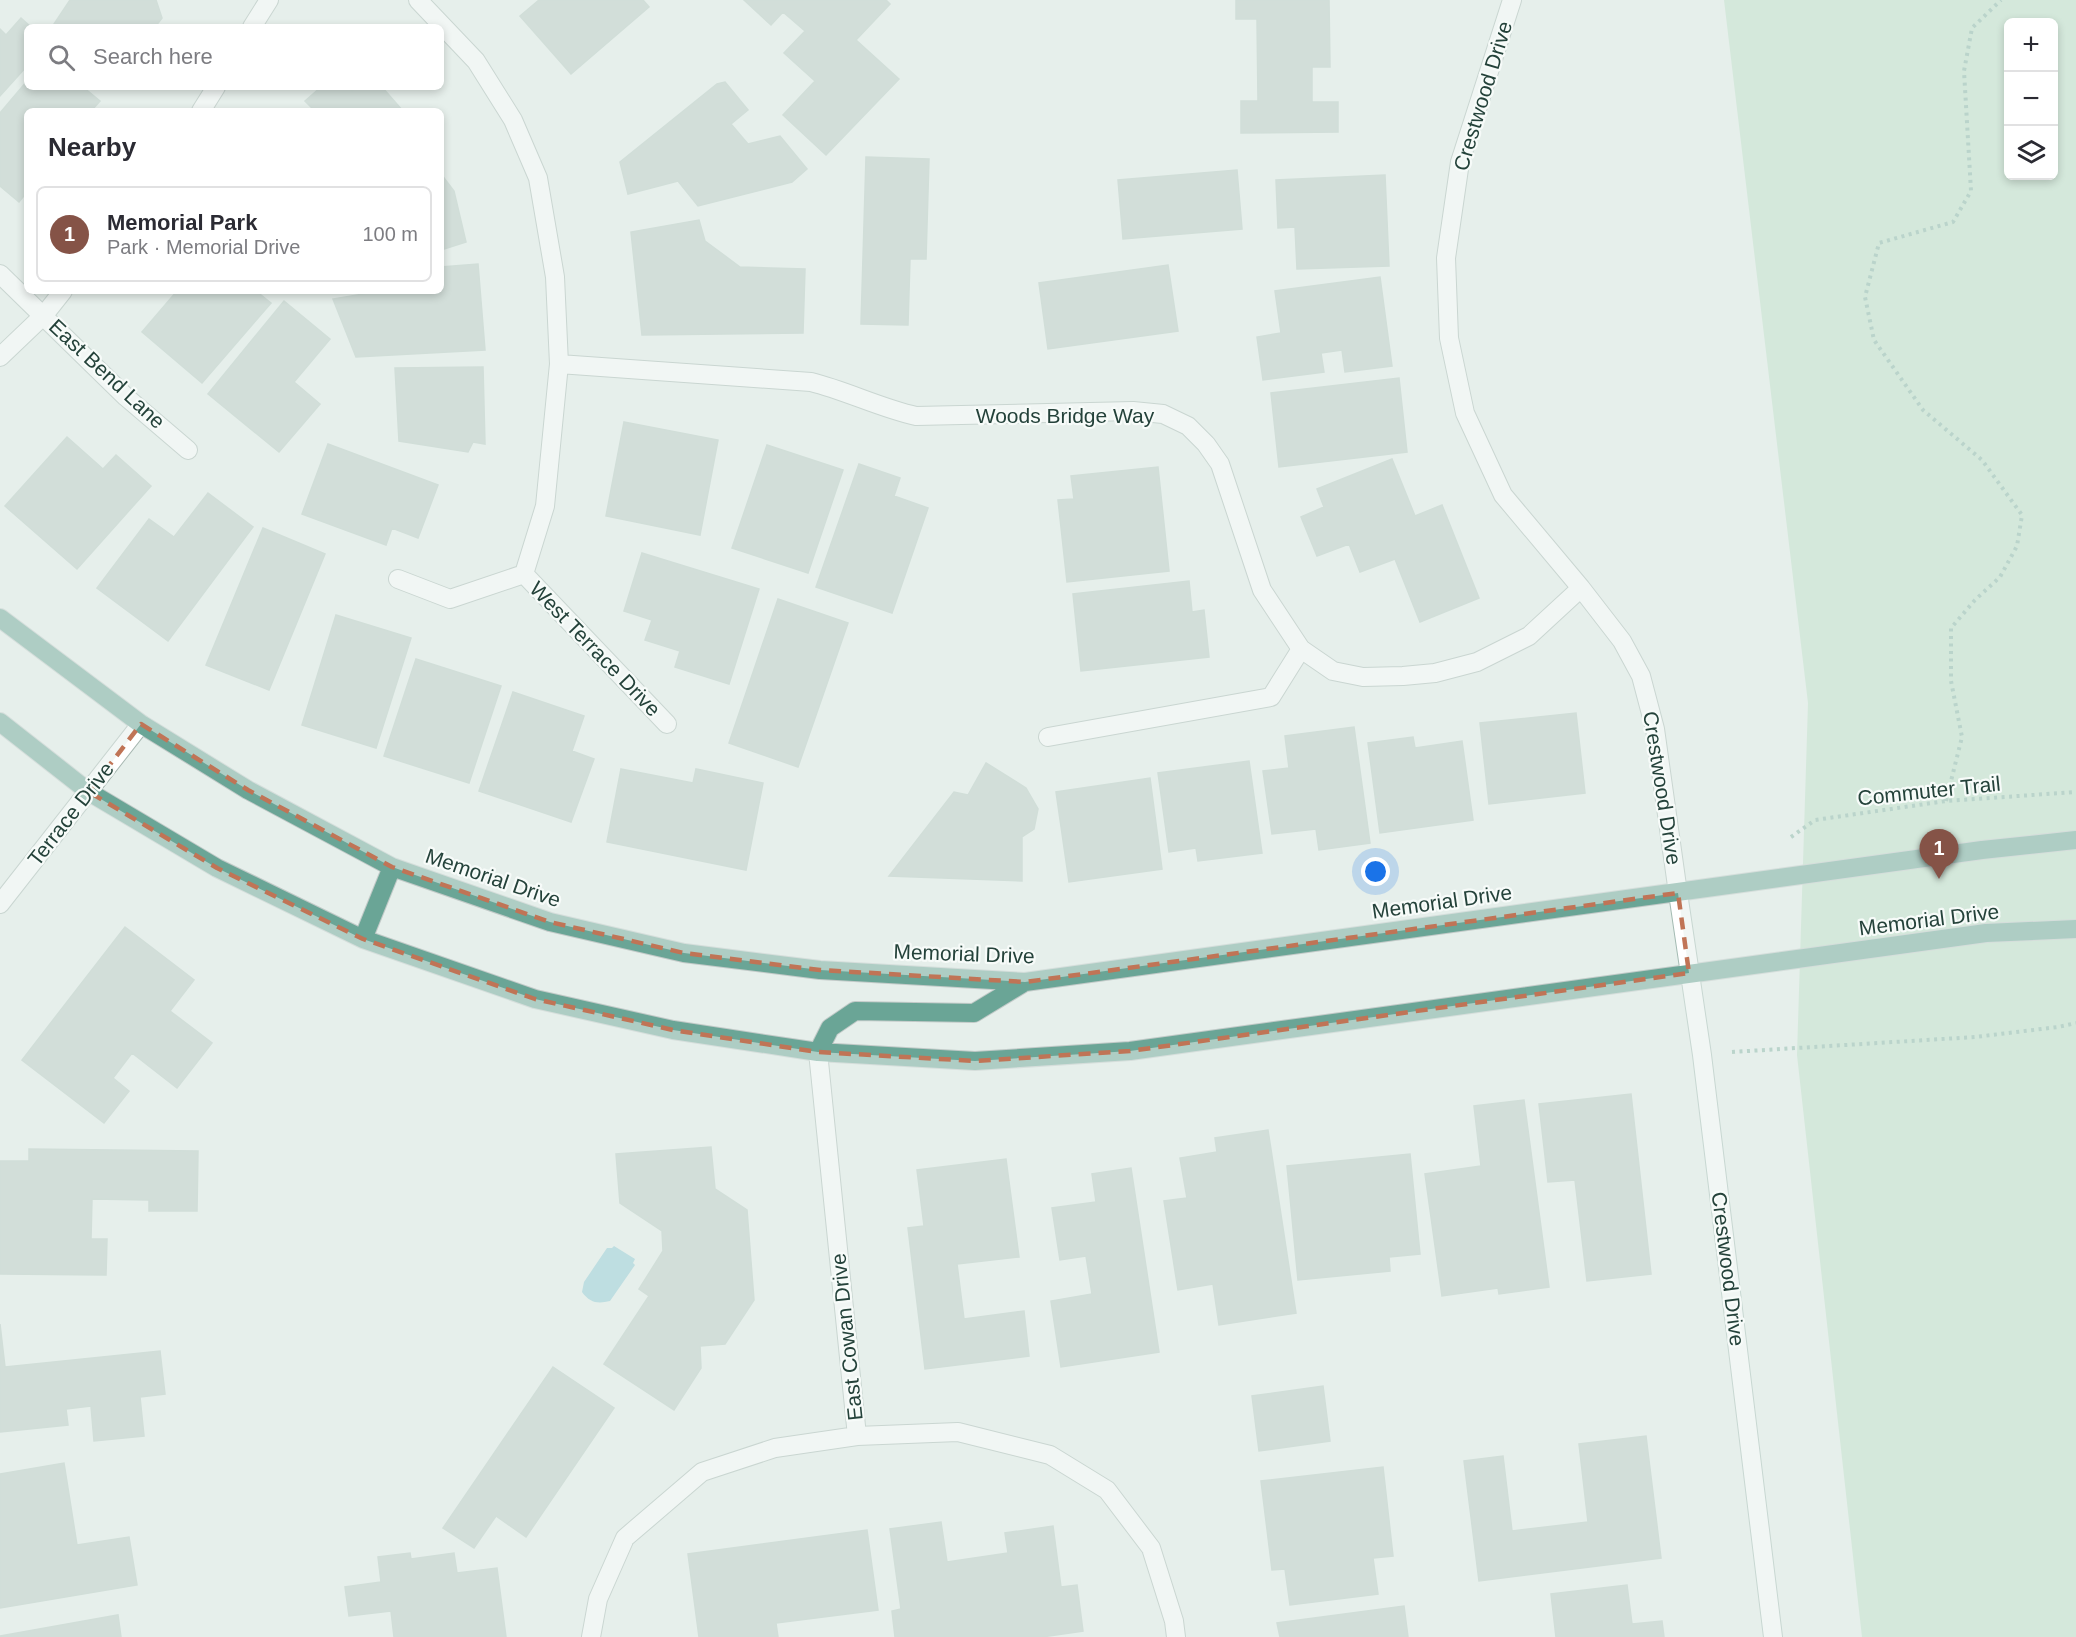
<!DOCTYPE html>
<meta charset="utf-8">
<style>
:root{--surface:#fff;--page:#f7f7f7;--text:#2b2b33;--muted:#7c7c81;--line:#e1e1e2;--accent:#855347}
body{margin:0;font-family:Arial,sans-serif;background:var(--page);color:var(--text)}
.controls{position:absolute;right:18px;top:18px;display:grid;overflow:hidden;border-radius:9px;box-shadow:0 3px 9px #0003}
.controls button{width:54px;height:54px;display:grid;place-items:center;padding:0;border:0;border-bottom:2px solid var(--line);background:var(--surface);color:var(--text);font:30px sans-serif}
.you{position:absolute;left:1376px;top:872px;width:21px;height:21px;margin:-15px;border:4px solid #fff;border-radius:50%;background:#1a73e8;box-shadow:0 0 0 9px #1a73e833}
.badge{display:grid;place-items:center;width:39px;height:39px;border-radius:50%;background:var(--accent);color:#fff;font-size:20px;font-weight:700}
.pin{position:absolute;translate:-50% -50px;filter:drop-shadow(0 2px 3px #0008)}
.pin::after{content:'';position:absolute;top:32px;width:21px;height:18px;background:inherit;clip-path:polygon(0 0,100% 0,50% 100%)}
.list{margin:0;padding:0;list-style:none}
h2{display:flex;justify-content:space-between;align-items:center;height:78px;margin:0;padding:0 24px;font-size:26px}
h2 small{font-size:20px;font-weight:400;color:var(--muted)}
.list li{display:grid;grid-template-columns:39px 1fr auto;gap:18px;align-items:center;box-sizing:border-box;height:96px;margin:0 12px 12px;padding:0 12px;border:2px solid var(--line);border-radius:9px}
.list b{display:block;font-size:22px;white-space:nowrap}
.list p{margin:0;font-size:20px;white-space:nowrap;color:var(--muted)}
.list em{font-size:20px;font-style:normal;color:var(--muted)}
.icon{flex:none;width:33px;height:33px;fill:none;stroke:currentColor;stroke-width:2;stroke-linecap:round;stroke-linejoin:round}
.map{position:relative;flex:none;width:2076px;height:1637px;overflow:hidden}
.search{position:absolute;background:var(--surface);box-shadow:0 3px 9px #0003;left:24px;top:24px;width:420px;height:66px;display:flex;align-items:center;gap:15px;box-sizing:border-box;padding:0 21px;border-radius:9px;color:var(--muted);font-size:22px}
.panel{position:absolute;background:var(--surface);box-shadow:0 3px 9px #0003;left:24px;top:108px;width:420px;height:186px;border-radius:9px}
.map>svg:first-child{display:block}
.green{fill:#bfe0c8;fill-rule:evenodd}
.water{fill:#8ec9d4}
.building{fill:#bbcac4;stroke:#b8c9c2;stroke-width:1.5}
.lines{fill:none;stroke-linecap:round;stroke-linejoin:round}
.lane-casing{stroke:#a8b8b2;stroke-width:20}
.street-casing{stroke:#a8b8b2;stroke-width:20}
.secondary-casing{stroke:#a4bbb3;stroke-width:20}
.primary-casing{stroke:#c2cac8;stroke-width:20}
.path{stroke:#86b3a5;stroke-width:4;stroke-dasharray:3 4.5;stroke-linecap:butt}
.lane{stroke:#fff;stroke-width:18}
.street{stroke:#fff;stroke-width:18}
.secondary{stroke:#fff;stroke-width:18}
.primary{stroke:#6aa596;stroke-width:18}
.marked{fill:none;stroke:#c07456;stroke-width:4.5;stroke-dasharray:12 8;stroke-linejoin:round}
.labels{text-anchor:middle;stroke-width:4.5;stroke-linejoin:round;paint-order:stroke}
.street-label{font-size:21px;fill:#24423a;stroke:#f7fbf9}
</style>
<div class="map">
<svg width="2076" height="1637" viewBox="0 0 2076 1637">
<rect width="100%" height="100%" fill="#e6efeb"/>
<path class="green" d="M1724,0H2076V1637H1862L1797,1055L1808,703ZM2008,22H2054V176H2008Z"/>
<path class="water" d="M614,1246L635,1259L633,1263L635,1265L610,1301C598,1304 590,1303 582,1292L584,1282L607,1248H612Z"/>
<path class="building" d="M70,0H156L162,18L155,27H52Z
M539,0H643L649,7L571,74L520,16Z
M744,0H886L890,4L856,40L899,79L826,155L783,115L815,81L784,53L805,31L783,12L771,25Z
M1236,0H1329L1330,67H1312V102H1338V132L1241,133V101H1258L1257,19H1236Z
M21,18L31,27H27V66L0,96V29L6,35Z
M27,81V87H83L100,101L91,111H27V192L19,202L0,186V113Z
M725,82L748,110L731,124L748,144L780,136L807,169L792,182L698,206L678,181L628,194L620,162L717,84Z
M321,87H348L352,91L356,87H382L403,111H315L305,101Z
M866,157L929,159L926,259H910L908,325L861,324Z
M1237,170L1242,229L1123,239L1118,180Z
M441,174L454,191L466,242L441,250Z
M1385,175L1389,266L1297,269L1295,227L1278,228L1276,180Z
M699,220L705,241L740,267L805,269L803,333L642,335L631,232Z
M478,264L485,350L356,357L333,299L381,291H441V267Z
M1168,265L1178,331L1048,349L1039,283Z
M1380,277L1392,366L1345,372L1342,350L1321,353L1324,372L1263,380L1257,337L1281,333L1275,291Z
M177,291H256L271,303L202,383L142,332Z
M284,301L330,339L294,382L320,404L279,452L208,394Z
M483,367L485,444L473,442L468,452L399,441L395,368Z
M1399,378L1407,452L1279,467L1271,393Z
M624,422L718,440L700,535L606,516Z
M67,437L103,469L116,455L151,486L77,569L5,506Z
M328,444L438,485L418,538L392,528L386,545L302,514Z
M767,445L843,470L808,573L732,548Z
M1392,459L1415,516L1442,505L1479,598L1420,622L1395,559L1360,572L1349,544L1317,556L1301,517L1324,507L1317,489Z
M859,464L900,478L894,496L928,508L892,613L816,587Z
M1158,467L1169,571L1067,582L1058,500L1074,499L1071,476Z
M208,493L253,527L168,641L97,588L149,519L174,537Z
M263,528L325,554L269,690L206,665Z
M642,553L759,589L729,684L675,667L680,651L645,640L652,620L624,611Z
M1189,581L1192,612L1204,610L1209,657L1081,671L1073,594Z
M778,599L848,623L798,767L729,743Z
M336,615L411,638L376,748L302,725Z
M416,659L501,686L469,783L384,756Z
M513,692L584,716L572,751L594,759L571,822L479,791Z
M1576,713L1585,793L1489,804L1480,723Z
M1354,727L1370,843L1319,850L1316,829L1272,834L1263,771L1289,768L1285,736Z
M1413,737L1415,748L1462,741L1473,820L1380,833L1368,743Z
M1249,761L1262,853L1198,861L1196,848L1169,852L1158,773Z
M986,763L1026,788L1038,809L1034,829L1022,837V881L889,876L954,792L968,795Z
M621,769L693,783L696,769L763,783L746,870L607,842Z
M1150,778L1162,869L1069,882L1056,792Z
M125,927L194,980L170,1011L212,1043L177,1088L132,1053L113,1078L129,1091L104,1123L22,1060Z
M1631,1094L1651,1274L1587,1281L1575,1180L1548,1182L1539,1104Z
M1524,1100L1549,1287L1499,1294L1498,1288L1442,1296L1425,1174L1481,1166L1474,1106Z
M1268,1130L1296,1313L1219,1325L1213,1284L1178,1290L1164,1201L1187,1198L1180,1158L1217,1152L1215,1138Z
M711,1147L715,1189L747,1210L754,1300L725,1344L700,1346L701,1368L674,1410L604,1364L649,1296L639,1289L663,1251L662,1231L620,1203L616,1154Z
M29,1149L198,1151L197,1211H149V1200L92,1199L91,1239H107L106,1275L0,1274V1161H29Z
M1410,1154L1420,1254L1389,1257L1390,1271L1298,1280L1287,1166Z
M1006,1159L1019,1257L957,1264L964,1319L1024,1311L1029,1356L925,1369L908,1228L924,1226L917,1170Z
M1131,1168L1159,1352L1061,1367L1051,1301L1092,1294L1086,1256L1060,1260L1052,1208L1096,1202L1092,1174Z
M0,1324L5,1367L160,1351L165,1394L140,1397L144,1436L94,1441L91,1406L66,1409L68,1425L0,1432Z
M553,1367L614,1408L526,1537L496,1516L474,1548L443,1528Z
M1323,1386L1330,1441L1259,1451L1252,1396Z
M1646,1436L1661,1558L1479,1581L1464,1461L1503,1456L1512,1531L1588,1522L1579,1444Z
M64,1463L77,1545L129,1537L137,1585L0,1608V1474Z
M1383,1467L1393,1556L1373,1558L1378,1594L1290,1605L1285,1569L1272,1570L1261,1481Z
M941,1522L947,1562L1008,1553L1005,1533L1053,1526L1061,1587L1077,1585L1083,1631L1042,1637H895L892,1611L901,1609L890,1529Z
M867,1530L878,1610L776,1623L778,1637H699L688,1554Z
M410,1553L411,1559L454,1553L457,1573L497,1568L506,1637H394L391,1611L349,1616L345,1587L381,1582L378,1557Z
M1627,1585L1632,1624L1662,1621L1664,1637H1556L1551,1594Z
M1404,1606L1408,1637H1280L1277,1623Z
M118,1615L121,1637H0V1636Z"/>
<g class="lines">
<g class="lane-casing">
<path id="lane" d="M1048,737L1271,697L1301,649"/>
</g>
<g class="street-casing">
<path id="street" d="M1512,0L1460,162L1446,258L1449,338L1465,413L1503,495L1581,588L1622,641L1641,676L1655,729L1678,893
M252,27L269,0
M201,111L216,87
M0,274L126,397L188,450
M0,357L44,315L63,291
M559,364L811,382C847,391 880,408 916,416L1133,411L1163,414L1188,426L1206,444L1220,464L1262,590L1301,649L1333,671L1363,677L1403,676L1435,673L1477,662L1529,636L1581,588
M524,574L667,724
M398,579L450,599L524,574L545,506L559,364L555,277L538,178L513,120L476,61L418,0
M0,904L141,724
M818,1052L857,1436
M591,1637L598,1599L625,1538L702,1472L775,1448L857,1436L958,1432L1050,1455L1107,1490L1151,1548L1174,1621L1176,1637"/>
</g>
<g class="secondary-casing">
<path id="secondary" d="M1678,893L1702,1055L1773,1637"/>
</g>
<g class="primary-casing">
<path id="primary" d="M0,618L141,724L248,790L392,867L550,922L684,953L820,970L1025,982L1982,850L2076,840
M0,722L89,792L217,868L363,939L535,999L673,1030L818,1052L975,1061L1130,1051L1986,933L2076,929
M363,939L392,867
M818,1052L830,1028L855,1011L974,1013L1025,982"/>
</g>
<path class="path" d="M1946,801L1962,737L1951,681V628L1975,600L2000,577L2017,546L2022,515L1982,460L1923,410L1874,340L1865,297L1879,243L1953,222L1971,191L1964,71L1972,28L2001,0
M1791,837L1815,820L1946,801L2076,792
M1732,1052L1975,1037L2058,1027L2076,1023"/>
<use href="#lane" class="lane"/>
<use href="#street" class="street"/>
<use href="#secondary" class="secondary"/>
<use href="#primary" class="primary"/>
</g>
<path d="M0 0H2076V1637H0ZM141,724L248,790L392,867L550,922L684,953L820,970L1025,982L1678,893L1689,973L1130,1051L975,1061L818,1052L673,1030L535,999L363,939L217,868L89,792Z" fill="#e6efeb" fill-opacity=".55" fill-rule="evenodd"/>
<path class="marked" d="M141,724L248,790L392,867L550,922L684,953L820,970L1025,982L1678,893L1689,973L1130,1051L975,1061L818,1052L673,1030L535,999L363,939L217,868L89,792Z"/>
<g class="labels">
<g class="street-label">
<text transform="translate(1483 96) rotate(-73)" y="7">Crestwood Drive</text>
<text transform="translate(107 374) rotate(43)" y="7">East Bend Lane</text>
<text x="1065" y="423">Woods Bridge Way</text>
<text transform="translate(595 649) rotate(46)" y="7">West Terrace Drive</text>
<text transform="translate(1662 788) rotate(81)" y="7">Crestwood Drive</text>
<text transform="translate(1929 791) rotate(-6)" y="7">Commuter Trail</text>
<text transform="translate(71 814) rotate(-52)" y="7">Terrace Drive</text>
<text transform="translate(493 878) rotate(19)" y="7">Memorial Drive</text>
<text transform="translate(1442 902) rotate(-8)" y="7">Memorial Drive</text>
<text transform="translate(1929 920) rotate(-7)" y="7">Memorial Drive</text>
<text transform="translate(964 954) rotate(2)" y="7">Memorial Drive</text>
<text transform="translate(1728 1269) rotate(83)" y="7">Crestwood Drive</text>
<text transform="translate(847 1337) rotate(-96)" y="7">East Cowan Drive</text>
</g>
</g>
</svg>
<div class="controls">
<button>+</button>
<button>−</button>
<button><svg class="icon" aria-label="layers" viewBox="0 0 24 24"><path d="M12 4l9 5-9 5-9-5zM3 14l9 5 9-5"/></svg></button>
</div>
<div class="you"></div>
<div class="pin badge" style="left:1939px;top:879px">1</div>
<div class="search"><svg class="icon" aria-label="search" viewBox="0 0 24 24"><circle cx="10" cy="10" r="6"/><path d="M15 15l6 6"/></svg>Search here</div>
<section class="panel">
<h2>Nearby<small></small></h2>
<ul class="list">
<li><span class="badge">1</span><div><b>Memorial Park</b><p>Park · Memorial Drive</p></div><em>100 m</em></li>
</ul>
</section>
</div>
